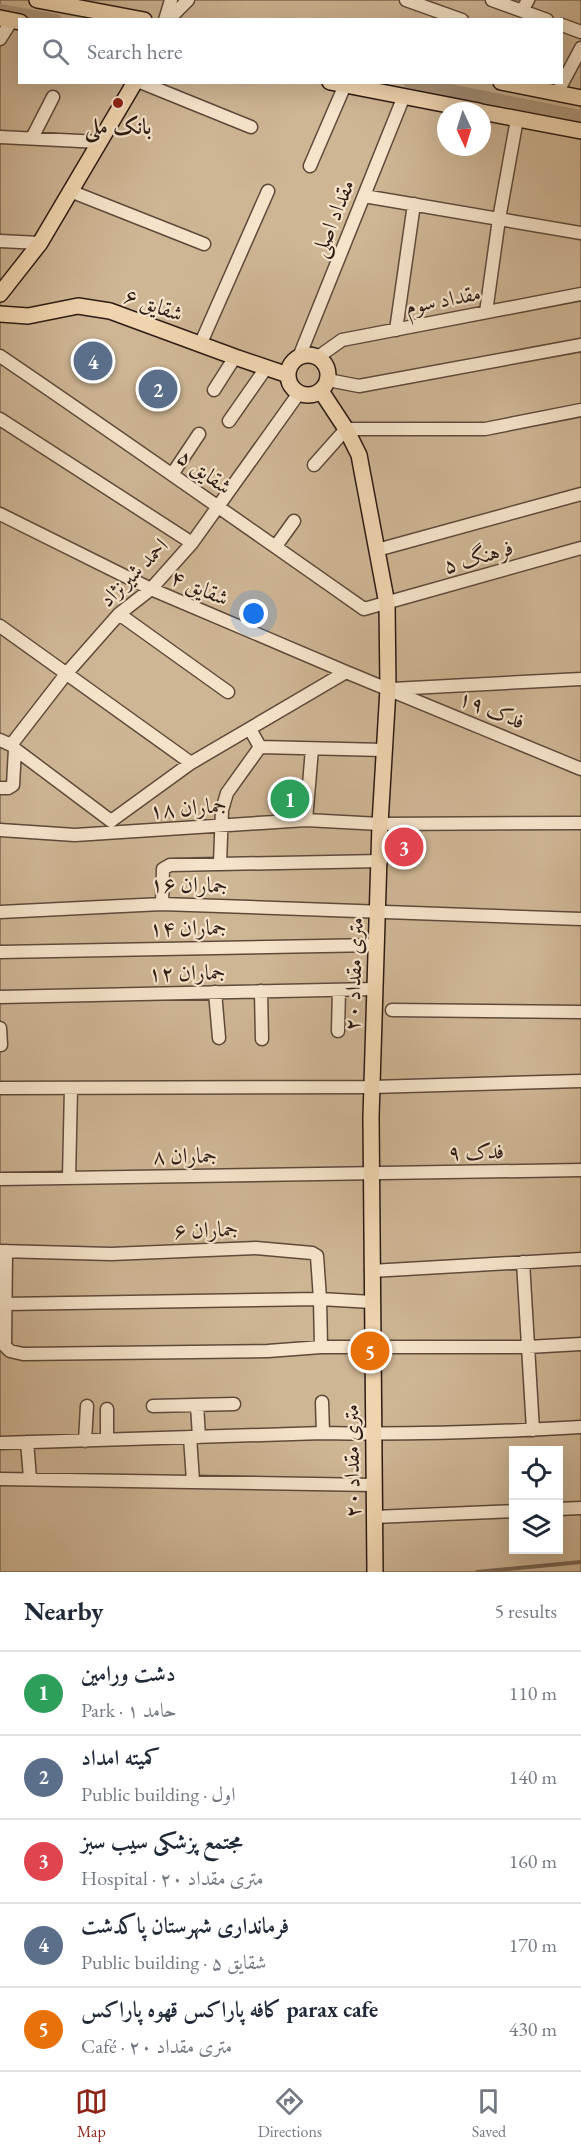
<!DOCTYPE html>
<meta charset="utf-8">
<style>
:root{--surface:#fff;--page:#f2f2f3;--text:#1f2937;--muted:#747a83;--line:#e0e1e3;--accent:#8f2418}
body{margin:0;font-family:"EB Garamond",Amiri,serif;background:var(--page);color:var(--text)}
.controls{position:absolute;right:18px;bottom:18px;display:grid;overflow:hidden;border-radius:0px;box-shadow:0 6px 24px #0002}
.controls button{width:54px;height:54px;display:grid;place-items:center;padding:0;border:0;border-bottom:2px solid var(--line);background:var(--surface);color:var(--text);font:30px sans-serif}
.compass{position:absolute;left:437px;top:102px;width:54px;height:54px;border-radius:50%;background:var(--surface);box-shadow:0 6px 24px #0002;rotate:176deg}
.you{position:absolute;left:254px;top:614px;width:21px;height:21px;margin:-15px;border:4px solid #fff;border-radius:50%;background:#1a73e8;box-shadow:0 0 0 9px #1a73e833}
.badge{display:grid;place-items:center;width:39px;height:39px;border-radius:50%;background:var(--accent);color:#fff;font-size:20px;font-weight:700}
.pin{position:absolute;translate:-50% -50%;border:3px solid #fff;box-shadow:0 2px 6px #0006}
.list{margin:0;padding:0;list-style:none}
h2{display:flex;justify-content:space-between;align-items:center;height:78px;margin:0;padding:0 24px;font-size:26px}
h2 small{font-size:20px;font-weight:400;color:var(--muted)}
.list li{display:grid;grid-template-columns:39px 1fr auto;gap:18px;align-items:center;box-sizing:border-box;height:84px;padding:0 24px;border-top:2px solid var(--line)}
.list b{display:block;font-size:22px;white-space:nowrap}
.list p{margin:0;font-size:20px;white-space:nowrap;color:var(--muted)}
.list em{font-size:20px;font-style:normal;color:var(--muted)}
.icon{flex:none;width:33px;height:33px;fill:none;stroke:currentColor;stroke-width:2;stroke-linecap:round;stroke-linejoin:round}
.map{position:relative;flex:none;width:581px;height:1572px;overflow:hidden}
.search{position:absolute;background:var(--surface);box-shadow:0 6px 24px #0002;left:18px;right:18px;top:18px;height:66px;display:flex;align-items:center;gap:15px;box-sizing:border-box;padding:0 21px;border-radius:0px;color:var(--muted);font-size:22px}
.sheet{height:498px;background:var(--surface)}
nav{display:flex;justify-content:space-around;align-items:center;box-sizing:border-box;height:84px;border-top:2px solid var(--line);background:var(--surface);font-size:16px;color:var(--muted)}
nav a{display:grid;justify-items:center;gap:3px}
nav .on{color:var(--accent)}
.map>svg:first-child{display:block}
.green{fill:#ceb594;stroke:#7e6854;stroke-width:1.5;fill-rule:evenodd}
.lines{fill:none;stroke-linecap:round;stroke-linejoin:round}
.stream{stroke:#7a6552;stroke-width:4}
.canal{stroke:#ad957a;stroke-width:12}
.minor-casing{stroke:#5e4a3b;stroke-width:15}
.major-casing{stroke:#2d1c15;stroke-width:18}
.minor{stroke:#f5e3ca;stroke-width:12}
.major{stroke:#efd4ae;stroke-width:15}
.poi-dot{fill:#8f2418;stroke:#f5e3ca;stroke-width:2}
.labels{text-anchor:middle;stroke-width:4.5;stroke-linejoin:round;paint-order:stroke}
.poi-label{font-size:22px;font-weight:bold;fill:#2d1c15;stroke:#f5e3ca}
.street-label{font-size:22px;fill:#2d1c15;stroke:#f5e3ca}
</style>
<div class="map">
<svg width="581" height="1572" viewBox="0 0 581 1572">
<rect width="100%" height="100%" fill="#efd4ae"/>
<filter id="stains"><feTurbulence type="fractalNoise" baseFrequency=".00333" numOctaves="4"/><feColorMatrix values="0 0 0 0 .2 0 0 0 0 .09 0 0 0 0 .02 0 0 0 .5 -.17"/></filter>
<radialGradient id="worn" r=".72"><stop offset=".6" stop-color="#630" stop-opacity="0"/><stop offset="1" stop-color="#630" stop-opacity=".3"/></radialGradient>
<path class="green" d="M0,0H581V1572H0ZM20,20H562V82H20ZM446,111H482V147H446ZM514,1450H558V1550H514Z"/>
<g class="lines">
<path class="stream" d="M477,1572L581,1562"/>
<path class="canal" d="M0,10L56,20
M409,82L581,116"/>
<g class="minor-casing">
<path id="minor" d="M406,0L462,20
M492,0L547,20
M522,11L528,0
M165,20L171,0
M168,20L188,0
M562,25L581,32
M0,39L12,20
M140,82L251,127
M557,93L581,48
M0,137L100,142
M32,138L53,97
M310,166L345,85
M70,191L204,244
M364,196L581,233
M0,241L40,243
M486,312L499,219L517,119
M396,330L414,204
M200,345L268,191
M0,356C122,439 243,524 364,609L581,548
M299,357L404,96
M318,357L342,340L581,294
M328,380L359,386L581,345
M214,390L235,357
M0,419L192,543
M229,421L266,368
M314,465L346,429H485L581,410
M173,473L199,434
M0,514L151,589L346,672L581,769
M276,546L294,521
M377,550L581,494
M119,614L228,692
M0,626L191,763
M392,689L581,679
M250,729L260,747L384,750
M0,740L11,745L66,674L119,614L151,589L192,543L299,393
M15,749L111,821
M0,788H8L13,785L15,749
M306,820L312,749
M111,821L191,763L346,672
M0,830L75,835L306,820L380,824L581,823
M220,863L222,810L227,793L260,747
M162,904L163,869L170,865L381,861
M0,912L162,904L581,919
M0,952L376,945
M261,991L262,1039
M215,992L219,1038
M0,997L375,989
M392,1010L581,1012
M0,1028L1,1045
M338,1031L339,990
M0,1088L372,1087L581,1081
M69,1178L71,1088
M0,1179L581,1170
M0,1251L111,1254L256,1248L312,1253L317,1256L320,1299L372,1302
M6,1251L5,1346L10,1351L23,1354L268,1351L321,1347H528L581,1344
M523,1262L533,1430
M371,1271L581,1259
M5,1304L320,1299L321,1347
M322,1402L323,1433
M197,1405L199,1437
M153,1406L234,1404
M190,1437L193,1481
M107,1440V1409
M85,1441L87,1406
M27,1442L30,1478
M0,1443L323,1433C409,1435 495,1432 581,1427
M0,1479L373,1485
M558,1509L581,1508
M374,1517L514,1511"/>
</g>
<g class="major-casing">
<path id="major" d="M37,0L144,20
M0,18L20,22
M330,82L479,111
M501,82L581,98
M482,112L581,131
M0,294L40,243L135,82
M0,314L28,316L78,306L110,311L235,357L288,375
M288 375a20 20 0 1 1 40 0a20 20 0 1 1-40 0Z
M321,391L346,429L359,455L387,604L388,689L380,824L371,1117L375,1572"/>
</g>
<use href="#minor" class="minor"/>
<use href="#major" class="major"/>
</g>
<circle class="poi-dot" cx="118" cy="103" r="6"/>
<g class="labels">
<g class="poi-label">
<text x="118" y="134">بانک ملی</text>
</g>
<g class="street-label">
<text transform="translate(332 218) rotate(-68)" y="8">مقداد اصلی</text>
<text transform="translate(443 299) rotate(-11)" y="8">مقداد سوم</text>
<text transform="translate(154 304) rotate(20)" y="8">شقایق ۶</text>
<text transform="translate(205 471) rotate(36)" y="8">شقایق ۵</text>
<text transform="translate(478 556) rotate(-16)" y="8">فرهنگ ۵</text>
<text transform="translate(133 572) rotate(-45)" y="8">احمد شیرنژاد</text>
<text transform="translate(200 587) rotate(23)" y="8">شقایق ۴</text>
<text transform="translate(492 709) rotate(22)" y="8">فدک ۱۹</text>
<text transform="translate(188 807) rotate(-5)" y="8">جماران ۱۸</text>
<text transform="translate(189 884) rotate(1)" y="8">جماران ۱۶</text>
<text transform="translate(188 927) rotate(-1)" y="8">جماران ۱۴</text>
<text transform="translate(187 972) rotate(-1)" y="8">جماران ۱۲</text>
<text transform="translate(353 974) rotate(-88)" y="8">۲۰ متری مقداد</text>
<text transform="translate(476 1151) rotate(-1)" y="8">فدک ۹</text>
<text transform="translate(185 1155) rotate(-1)" y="8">جماران ۸</text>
<text transform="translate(206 1229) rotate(-2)" y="8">جماران ۶</text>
<text transform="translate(351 1461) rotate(-91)" y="8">۲۰ متری مقداد</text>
</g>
</g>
<rect width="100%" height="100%" filter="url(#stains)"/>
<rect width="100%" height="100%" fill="url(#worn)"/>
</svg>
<div class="controls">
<button><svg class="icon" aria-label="locate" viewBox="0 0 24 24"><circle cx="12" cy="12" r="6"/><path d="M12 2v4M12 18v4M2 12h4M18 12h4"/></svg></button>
<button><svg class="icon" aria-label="layers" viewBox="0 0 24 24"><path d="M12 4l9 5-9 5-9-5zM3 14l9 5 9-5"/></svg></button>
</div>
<svg class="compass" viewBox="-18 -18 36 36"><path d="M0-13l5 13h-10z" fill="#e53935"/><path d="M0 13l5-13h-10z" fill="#747a83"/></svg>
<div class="you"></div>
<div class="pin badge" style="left:290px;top:799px;background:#2e9e5b">1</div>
<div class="pin badge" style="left:158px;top:389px;background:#5c6f8a">2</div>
<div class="pin badge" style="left:404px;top:847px;background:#e0444e">3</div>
<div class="pin badge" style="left:93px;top:361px;background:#5c6f8a">4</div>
<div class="pin badge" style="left:370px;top:1351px;background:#e8710a">5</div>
<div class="search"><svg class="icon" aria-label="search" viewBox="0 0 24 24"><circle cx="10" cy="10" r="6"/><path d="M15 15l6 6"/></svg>Search here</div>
</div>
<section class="sheet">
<h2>Nearby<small>5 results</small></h2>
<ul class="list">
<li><span class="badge" style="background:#2e9e5b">1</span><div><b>دشت ورامین</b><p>Park · حامد ۱</p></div><em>110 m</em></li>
<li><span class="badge" style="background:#5c6f8a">2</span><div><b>کمیته امداد</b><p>Public building · اول</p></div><em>140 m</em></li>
<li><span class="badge" style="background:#e0444e">3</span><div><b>مجتمع پزشکی سیب سبز</b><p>Hospital · ۲۰ متری مقداد</p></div><em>160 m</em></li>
<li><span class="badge" style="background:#5c6f8a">4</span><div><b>فرمانداری شهرستان پاکدشت</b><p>Public building · شقایق ۵</p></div><em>170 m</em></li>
<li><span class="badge" style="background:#e8710a">5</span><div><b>کافه پاراکس قهوه پاراکس parax cafe</b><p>Café · ۲۰ متری مقداد</p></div><em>430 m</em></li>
</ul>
</section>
<nav>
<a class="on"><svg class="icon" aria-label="map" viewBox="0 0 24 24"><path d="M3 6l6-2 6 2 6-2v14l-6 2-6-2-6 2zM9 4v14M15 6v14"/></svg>Map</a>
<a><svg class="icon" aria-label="directions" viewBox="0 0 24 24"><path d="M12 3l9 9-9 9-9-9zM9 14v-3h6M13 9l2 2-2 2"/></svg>Directions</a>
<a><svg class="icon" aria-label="saved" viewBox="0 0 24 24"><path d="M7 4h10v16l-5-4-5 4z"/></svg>Saved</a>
</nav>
